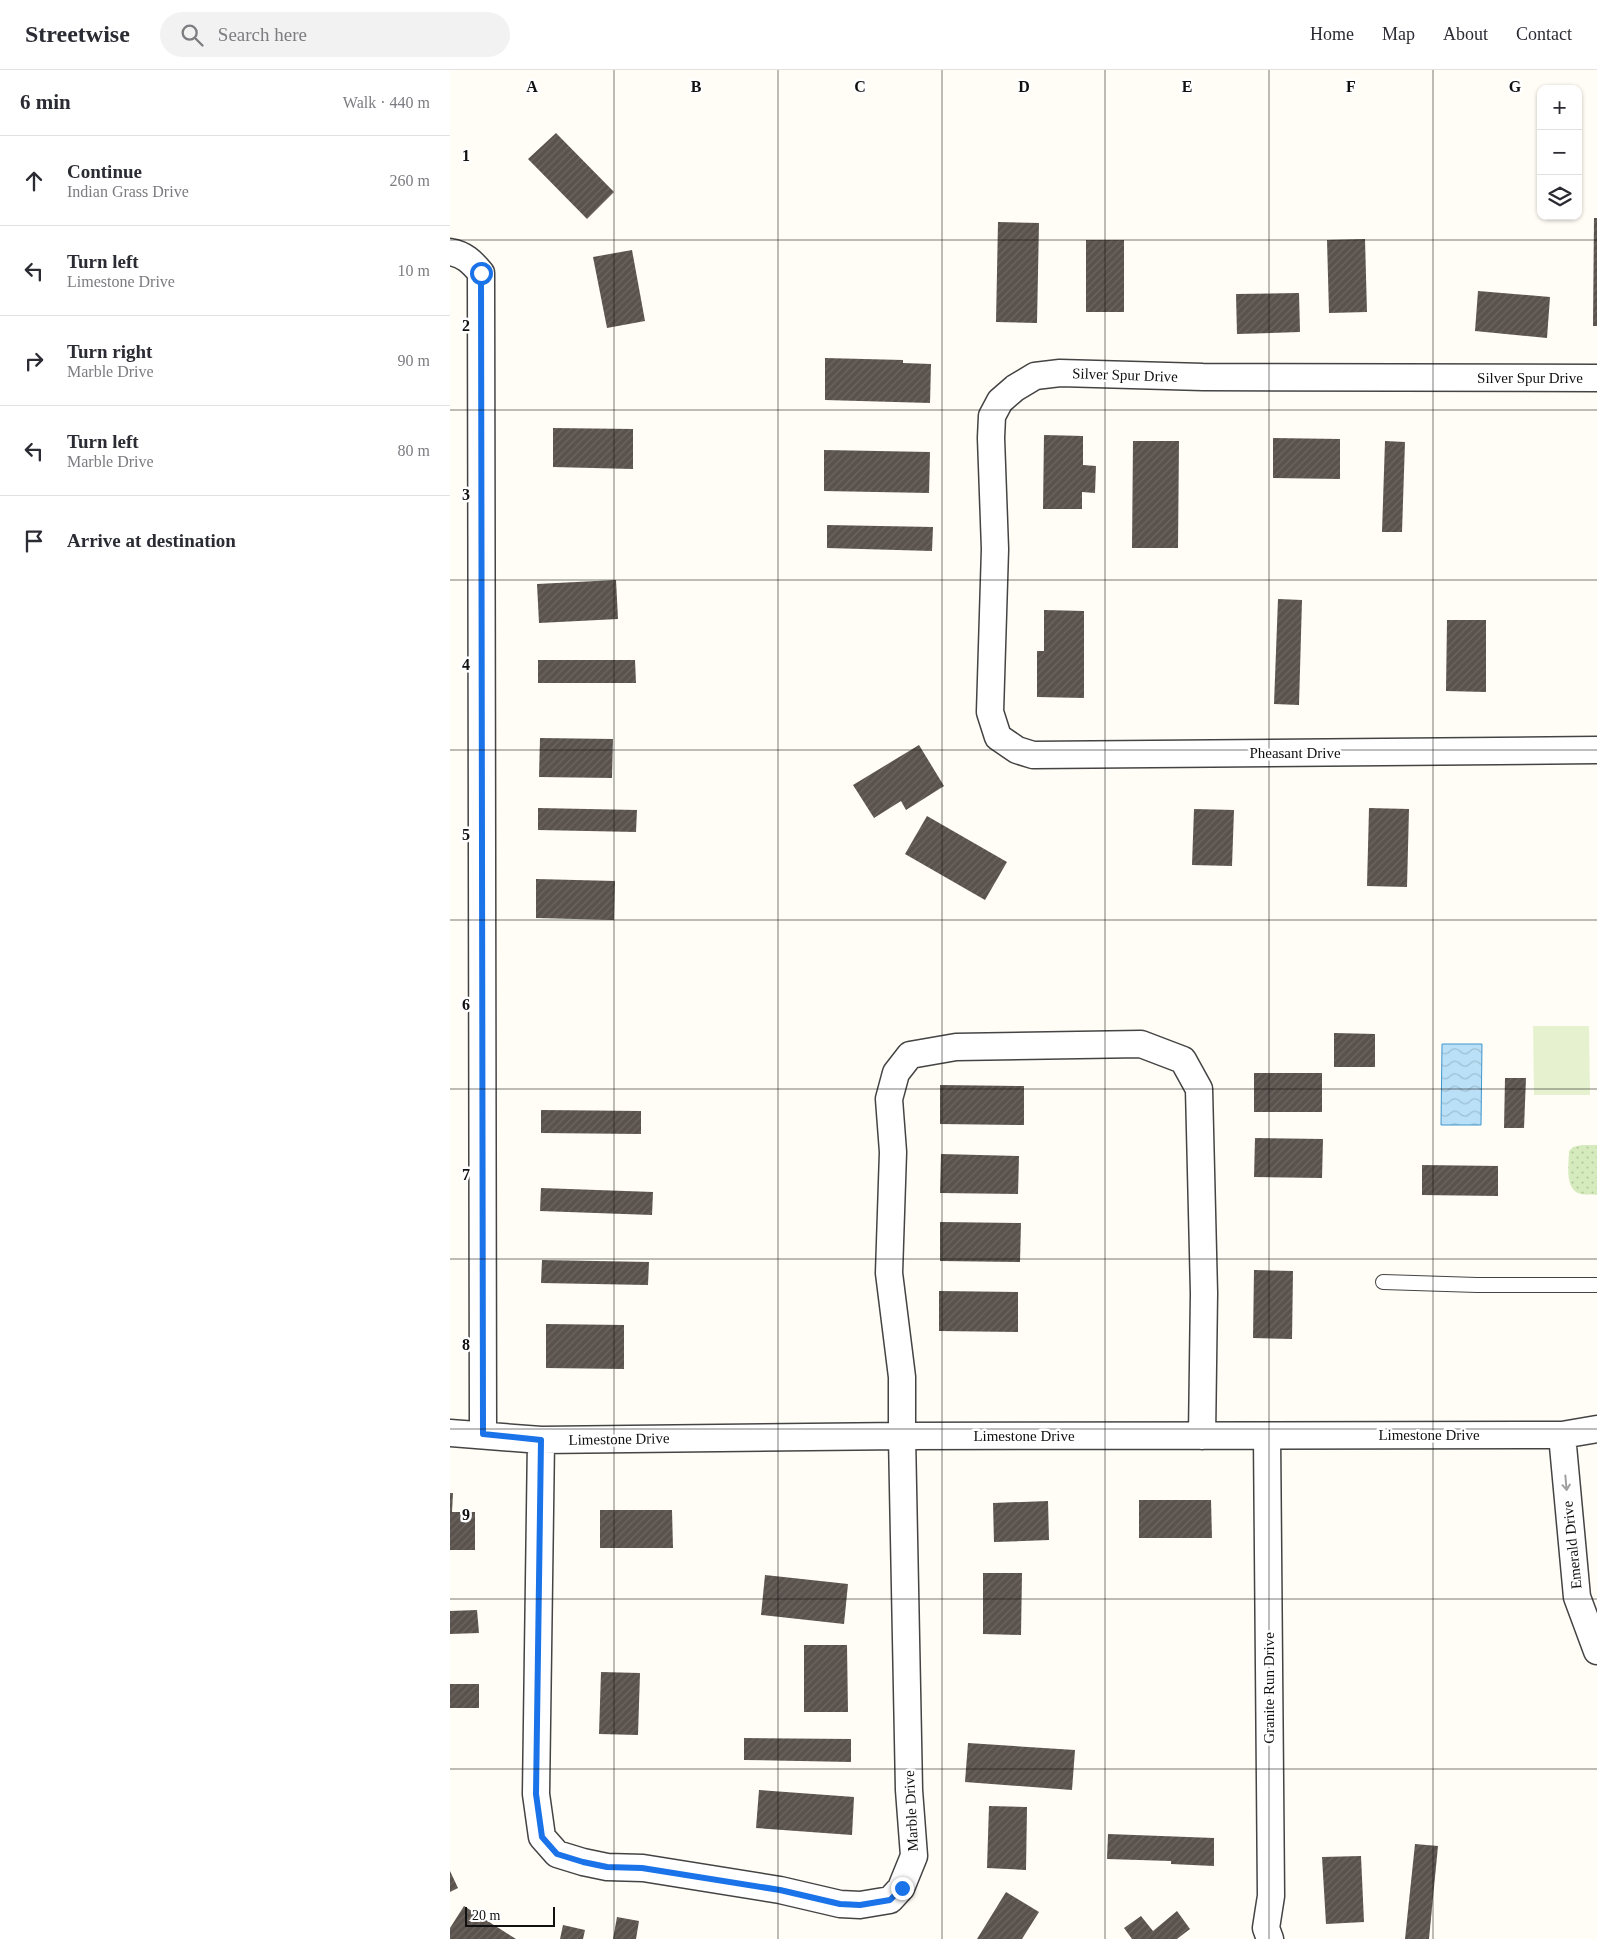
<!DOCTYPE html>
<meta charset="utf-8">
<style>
:root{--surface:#fff;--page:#f2f2f3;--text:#2b2b33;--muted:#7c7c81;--line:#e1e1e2}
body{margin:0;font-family:Georgia,serif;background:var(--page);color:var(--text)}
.controls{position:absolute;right:15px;top:15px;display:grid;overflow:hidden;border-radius:10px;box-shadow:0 1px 4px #0004}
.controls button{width:45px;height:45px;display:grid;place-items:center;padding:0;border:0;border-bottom:1px solid var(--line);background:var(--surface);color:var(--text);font:25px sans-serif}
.scale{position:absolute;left:15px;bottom:12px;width:90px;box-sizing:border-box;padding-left:5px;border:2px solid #111;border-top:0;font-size:14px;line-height:18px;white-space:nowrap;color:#111;-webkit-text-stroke:4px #fff;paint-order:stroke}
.stop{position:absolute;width:15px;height:15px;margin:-11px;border:4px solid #1a73e8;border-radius:50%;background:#fff}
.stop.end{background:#1a73e8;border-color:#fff;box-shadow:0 1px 5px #0008}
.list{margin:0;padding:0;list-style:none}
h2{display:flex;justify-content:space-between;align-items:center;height:65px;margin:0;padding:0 20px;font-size:21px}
h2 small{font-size:16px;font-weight:400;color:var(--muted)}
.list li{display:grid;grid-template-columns:32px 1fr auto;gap:15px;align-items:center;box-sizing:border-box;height:90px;padding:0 20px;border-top:1px solid var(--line)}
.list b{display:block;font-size:19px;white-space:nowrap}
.list p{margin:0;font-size:16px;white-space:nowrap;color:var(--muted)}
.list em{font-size:16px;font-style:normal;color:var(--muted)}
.icon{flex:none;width:28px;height:28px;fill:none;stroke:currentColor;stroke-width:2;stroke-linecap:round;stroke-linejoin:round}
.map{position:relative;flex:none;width:1147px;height:1869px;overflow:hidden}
header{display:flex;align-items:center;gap:30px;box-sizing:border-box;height:70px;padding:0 25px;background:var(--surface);border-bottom:1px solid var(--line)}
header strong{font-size:24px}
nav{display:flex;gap:28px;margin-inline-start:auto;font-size:18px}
.search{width:350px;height:45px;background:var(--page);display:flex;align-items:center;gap:12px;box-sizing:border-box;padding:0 18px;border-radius:28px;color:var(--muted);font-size:19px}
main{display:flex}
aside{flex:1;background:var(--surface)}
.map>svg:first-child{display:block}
.park{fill:url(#park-dots)}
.pitch{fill:#e6f2cf}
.water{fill:url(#water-waves);stroke:#3f96cf}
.building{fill:url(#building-hatch)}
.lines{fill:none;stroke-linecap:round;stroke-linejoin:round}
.lane-casing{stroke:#444;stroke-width:16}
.street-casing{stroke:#444;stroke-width:29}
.lane{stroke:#fff;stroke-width:14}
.street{stroke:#fff;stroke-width:26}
.oneway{stroke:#a0a0a0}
.route{stroke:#1a73e8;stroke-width:6}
.grid{fill:none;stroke:#111;stroke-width:1;stroke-opacity:0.55}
.labels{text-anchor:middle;stroke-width:5;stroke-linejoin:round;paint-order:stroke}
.street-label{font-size:15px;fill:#111;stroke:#fff}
.grid-label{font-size:16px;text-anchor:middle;font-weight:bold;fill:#111;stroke:#fff;stroke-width:5;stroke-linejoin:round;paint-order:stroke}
</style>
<header>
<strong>Streetwise</strong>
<div class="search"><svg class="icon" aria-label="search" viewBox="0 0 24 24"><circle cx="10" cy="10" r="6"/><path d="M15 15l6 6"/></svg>Search here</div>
<nav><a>Home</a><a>Map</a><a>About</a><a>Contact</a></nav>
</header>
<main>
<aside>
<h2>6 min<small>Walk · 440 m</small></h2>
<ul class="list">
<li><svg class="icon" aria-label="ahead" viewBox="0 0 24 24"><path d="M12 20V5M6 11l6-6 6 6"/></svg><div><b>Continue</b><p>Indian Grass Drive</p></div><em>260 m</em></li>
<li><svg class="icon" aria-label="left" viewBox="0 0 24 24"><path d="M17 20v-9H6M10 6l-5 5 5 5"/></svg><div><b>Turn left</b><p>Limestone Drive</p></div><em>10 m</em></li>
<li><svg class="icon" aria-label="right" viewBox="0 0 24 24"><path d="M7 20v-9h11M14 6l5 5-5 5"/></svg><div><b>Turn right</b><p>Marble Drive</p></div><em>90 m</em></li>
<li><svg class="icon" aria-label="left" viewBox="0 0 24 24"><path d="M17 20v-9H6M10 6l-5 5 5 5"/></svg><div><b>Turn left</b><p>Marble Drive</p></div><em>80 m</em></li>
<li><svg class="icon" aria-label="arrive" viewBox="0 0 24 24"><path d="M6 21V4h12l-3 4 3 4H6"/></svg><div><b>Arrive at destination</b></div></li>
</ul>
</aside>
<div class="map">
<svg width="1147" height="1869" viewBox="0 0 1147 1869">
<defs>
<pattern id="park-dots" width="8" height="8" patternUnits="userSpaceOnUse" patternTransform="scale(1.25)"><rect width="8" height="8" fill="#d5ebbd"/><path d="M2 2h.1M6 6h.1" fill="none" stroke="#b6c8a1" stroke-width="1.8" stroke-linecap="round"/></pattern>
<pattern id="water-waves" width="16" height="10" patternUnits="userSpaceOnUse" patternTransform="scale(1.25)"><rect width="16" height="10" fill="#b9e0f7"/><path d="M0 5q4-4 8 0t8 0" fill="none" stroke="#9ebfd3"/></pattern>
<pattern id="building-hatch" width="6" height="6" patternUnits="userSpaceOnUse" patternTransform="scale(1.25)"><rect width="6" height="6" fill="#5a524d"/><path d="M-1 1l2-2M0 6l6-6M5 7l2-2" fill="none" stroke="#6d6662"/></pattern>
</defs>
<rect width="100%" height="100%" fill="#fffdf5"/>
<path class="park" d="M1132,1075H1147V1125C1142,1124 1136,1125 1131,1124C1114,1120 1119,1094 1119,1081L1123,1077Z"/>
<path class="pitch" d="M1083,956H1139L1140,1025H1084Z"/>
<path class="water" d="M992,974H1032L1031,1055H991Z"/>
<path class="building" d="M106,63L164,122L137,149L78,89Z
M1144,148H1147V256H1143Z
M548,152L589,153L587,253L546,252Z
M915,169L917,242L879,243L877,170Z
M636,170H674V242H636Z
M182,180L195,251L157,258L143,187Z
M1028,221L1100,227L1097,268L1025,261Z
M849,223L850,262L787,264L786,224Z
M375,288L453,290V293L481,294L480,333L375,330Z
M103,358L183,359V399L103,397Z
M594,365L633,366V395L646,396L645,423L632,422V439H593Z
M823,368L890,369V409L823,408Z
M683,371H729L728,478H682Z
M935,371L955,372L952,462H932Z
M374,380L480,382L479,423L374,421Z
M377,455L483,457L482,481L377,478Z
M166,510L168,549L89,553L87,514Z
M828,529L852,530L849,635L824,634Z
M594,540L634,541V628L587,627V581H594Z
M997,550H1036V622L996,621Z
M88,590H185L186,613H88Z
M90,668L163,669L162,708L89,707Z
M469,675L494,716L456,740L451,731L424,748L403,715Z
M88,738L187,740L186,762L88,760Z
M919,738L959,739L957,817L917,816Z
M744,739L784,740L782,796L742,795Z
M477,746L557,792L535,830L455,784Z
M86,809L165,811L164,850L86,848Z
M884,963L925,964V997H884Z
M804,1003H872V1042H804Z
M1055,1008H1076L1074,1058H1054Z
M490,1015L574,1016V1055L490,1054Z
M91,1040L191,1041V1064L91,1063Z
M805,1068L873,1069L872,1108L804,1107Z
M491,1084L569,1086L568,1124L490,1123Z
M972,1095L1048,1096V1126L972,1125Z
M91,1118L203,1122L202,1145L90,1141Z
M490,1152L571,1153L570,1192L490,1191Z
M92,1190L199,1192L198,1215L91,1213Z
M804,1200L843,1201L842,1269L803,1268Z
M489,1221L568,1222V1262L489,1261Z
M96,1254L174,1255V1299L96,1298Z
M0,1423H3L2,1442H25V1480H0Z
M689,1430H761L762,1468H689Z
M598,1431L599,1470L544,1472L543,1433Z
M150,1440H222L223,1478H150Z
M533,1503H572L571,1565L533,1564Z
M315,1505L398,1514L394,1554L311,1545Z
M27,1540L29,1563L0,1564V1541Z
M354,1575H397L398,1642H354Z
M151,1602L190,1603L188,1665L149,1664Z
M0,1614H29V1638H0Z
M294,1668L401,1669V1692L294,1690Z
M518,1673L625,1680L622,1720L515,1712Z
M309,1720L404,1727L402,1765L306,1758Z
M539,1736L577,1737L576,1800L537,1798Z
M658,1764L764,1768V1796L721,1794V1791L657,1789Z
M965,1774L988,1776L979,1869H955Z
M911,1786L914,1852L876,1854L872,1787Z
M0,1801L8,1818L0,1822Z
M556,1822L589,1842L572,1869H527Z
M14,1836L66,1869H0V1858Z
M727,1841L740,1859L727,1869H682L674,1858L691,1846L703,1861Z
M167,1847L189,1851L186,1869H163Z
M113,1855L135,1860L133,1869H110Z"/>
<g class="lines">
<g class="lane-casing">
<path id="lane" d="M933,1212L1027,1215H1147"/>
</g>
<g class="street-casing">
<path id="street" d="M0,182C14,184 22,192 31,203L33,1364
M1147,308L753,307L610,303L585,306L565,318L550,331L542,346L541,368L545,479L540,642L548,667L567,680L583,685L1147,680
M0,1363L91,1370L452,1366L1112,1365L1147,1359
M1112,1365L1127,1527L1147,1581
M817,1366L821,1826L816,1858L820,1869
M91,1370L86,1724L92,1767L107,1784L133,1792L157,1797L193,1798L330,1820L390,1834L410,1835L440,1830L451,1818L464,1786L459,1720L452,1366V1307L439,1203L443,1082L439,1029L446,1003L460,985L506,977L691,974L733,990L749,1019L754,1223L752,1366"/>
</g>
<use href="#lane" class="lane"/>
<use href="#street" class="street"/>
</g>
<defs><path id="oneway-shaft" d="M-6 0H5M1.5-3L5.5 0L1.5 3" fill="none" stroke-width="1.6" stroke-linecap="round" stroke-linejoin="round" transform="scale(1.25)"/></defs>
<use class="oneway" href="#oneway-shaft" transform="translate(1116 1413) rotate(85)"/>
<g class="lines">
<path class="route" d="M31,203L33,1364L91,1370L86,1724L92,1767L107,1784L133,1792L157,1797L192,1798L330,1820L390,1834L410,1835L440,1830L452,1818"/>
</g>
<path class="grid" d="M164,0V1869M328,0V1869M492,0V1869M655,0V1869M819,0V1869M983,0V1869M0,170H1147M0,340H1147M0,510H1147M0,680H1147M0,850H1147M0,1019H1147M0,1189H1147M0,1359H1147M0,1529H1147M0,1699H1147"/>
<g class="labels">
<g class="street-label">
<text transform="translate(675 305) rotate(2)" y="5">Silver Spur Drive</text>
<text x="1080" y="313">Silver Spur Drive</text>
<text x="845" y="688">Pheasant Drive</text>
<text x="979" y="1370">Limestone Drive</text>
<text x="574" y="1371">Limestone Drive</text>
<text transform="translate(169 1369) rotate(-1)" y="5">Limestone Drive</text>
<text transform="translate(1122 1475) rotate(-96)" y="5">Emerald Drive</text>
<text transform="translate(819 1618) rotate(-90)" y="5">Granite Run Drive</text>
<text transform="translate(461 1741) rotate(-93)" y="5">Marble Drive</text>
</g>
</g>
<g class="grid-label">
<text x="82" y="22">A</text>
<text x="246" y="22">B</text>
<text x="410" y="22">C</text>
<text x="574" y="22">D</text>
<text x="737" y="22">E</text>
<text x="901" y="22">F</text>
<text x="1065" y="22">G</text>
<text x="16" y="91">1</text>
<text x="16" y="261">2</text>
<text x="16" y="430">3</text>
<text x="16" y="600">4</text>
<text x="16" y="770">5</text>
<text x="16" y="940">6</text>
<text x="16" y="1110">7</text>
<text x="16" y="1280">8</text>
<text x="16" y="1450">9</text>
</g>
</svg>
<div class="controls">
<button>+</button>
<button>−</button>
<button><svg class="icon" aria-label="layers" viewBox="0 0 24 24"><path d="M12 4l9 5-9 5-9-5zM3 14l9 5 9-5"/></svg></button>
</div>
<div class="scale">20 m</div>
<div class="stop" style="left:31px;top:203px"></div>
<div class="stop end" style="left:452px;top:1818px"></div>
</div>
</main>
